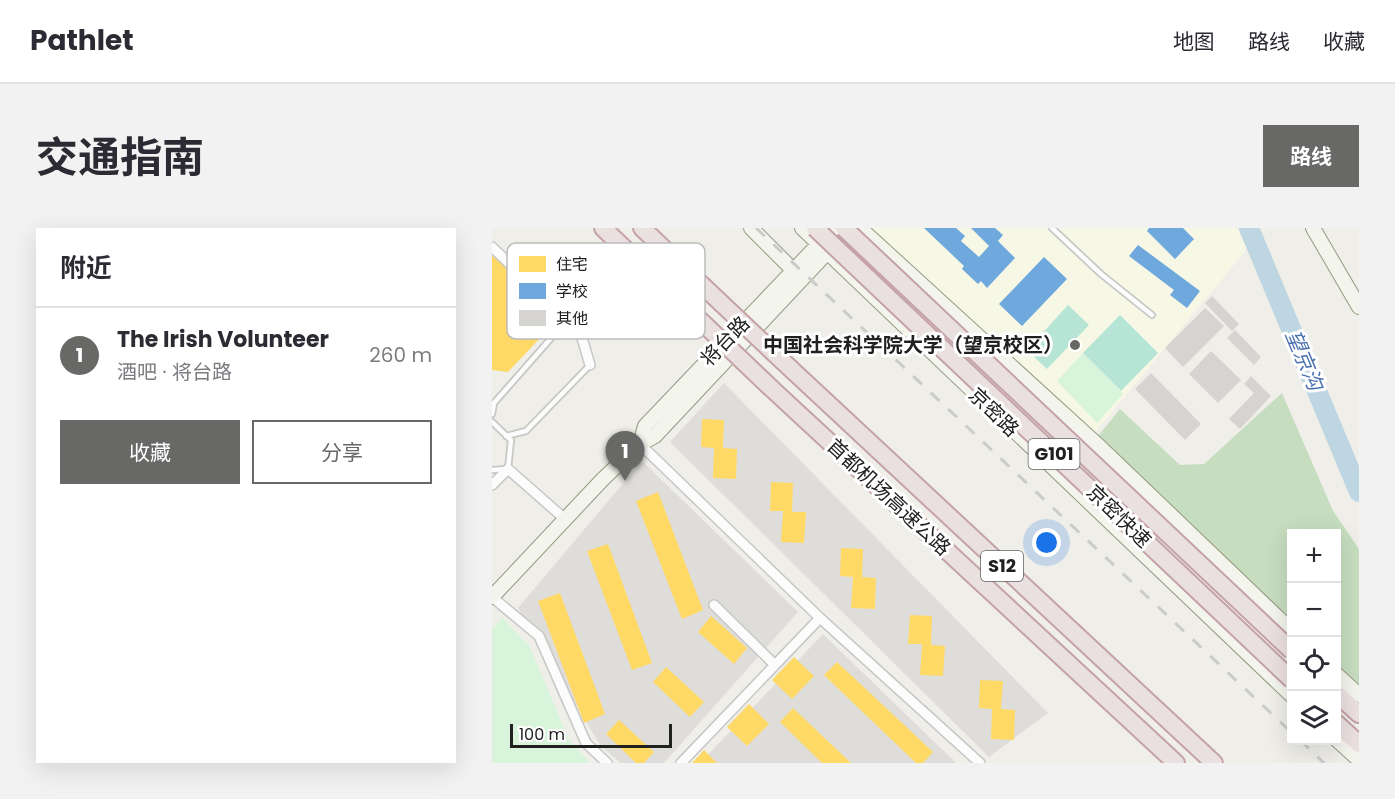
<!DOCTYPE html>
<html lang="zh">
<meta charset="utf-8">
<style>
:root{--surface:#fff;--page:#f2f2f3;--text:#2b2b33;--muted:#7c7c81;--line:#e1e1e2;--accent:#686866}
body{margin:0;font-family:Poppins,"Noto Sans SC",sans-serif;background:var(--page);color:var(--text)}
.controls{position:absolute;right:18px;bottom:18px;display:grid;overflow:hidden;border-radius:0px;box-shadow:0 6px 24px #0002}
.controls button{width:54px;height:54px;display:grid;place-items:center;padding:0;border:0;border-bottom:2px solid var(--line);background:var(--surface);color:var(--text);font:30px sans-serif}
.scale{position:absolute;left:18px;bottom:15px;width:162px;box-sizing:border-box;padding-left:6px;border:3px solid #202020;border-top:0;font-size:16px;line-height:21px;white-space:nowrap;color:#202020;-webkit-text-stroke:4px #fff;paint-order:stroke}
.you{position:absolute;left:555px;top:315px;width:21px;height:21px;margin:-15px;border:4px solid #fff;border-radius:50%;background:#1a73e8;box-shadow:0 0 0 9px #1a73e833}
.badge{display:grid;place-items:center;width:39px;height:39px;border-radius:50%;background:var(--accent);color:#fff;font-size:20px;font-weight:700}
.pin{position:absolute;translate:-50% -50px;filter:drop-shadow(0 2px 3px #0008)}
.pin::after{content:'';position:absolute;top:32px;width:21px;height:18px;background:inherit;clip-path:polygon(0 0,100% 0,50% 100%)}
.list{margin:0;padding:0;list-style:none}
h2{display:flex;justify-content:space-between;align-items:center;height:78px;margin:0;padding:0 24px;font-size:26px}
h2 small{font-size:20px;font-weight:400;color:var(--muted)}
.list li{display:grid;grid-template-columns:39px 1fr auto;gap:18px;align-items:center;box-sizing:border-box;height:96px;padding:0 24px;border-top:2px solid var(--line)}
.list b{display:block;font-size:22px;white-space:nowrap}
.list p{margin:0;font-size:20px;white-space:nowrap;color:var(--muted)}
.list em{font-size:20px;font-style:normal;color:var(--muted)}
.actions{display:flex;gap:12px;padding:18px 24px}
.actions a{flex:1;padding:14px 0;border:2px solid var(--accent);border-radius:0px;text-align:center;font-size:21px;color:var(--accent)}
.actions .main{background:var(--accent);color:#fff}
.icon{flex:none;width:33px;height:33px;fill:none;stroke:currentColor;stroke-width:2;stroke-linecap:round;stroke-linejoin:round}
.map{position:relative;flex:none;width:867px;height:535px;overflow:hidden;border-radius:0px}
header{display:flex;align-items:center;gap:36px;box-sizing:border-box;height:84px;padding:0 30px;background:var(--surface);border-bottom:2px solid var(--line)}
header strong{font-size:28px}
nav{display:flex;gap:33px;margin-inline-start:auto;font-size:21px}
.intro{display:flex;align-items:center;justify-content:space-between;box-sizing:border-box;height:144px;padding:0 36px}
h1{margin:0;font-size:42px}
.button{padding:15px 27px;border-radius:0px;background:var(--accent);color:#fff;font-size:21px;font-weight:700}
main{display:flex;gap:36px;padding:0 36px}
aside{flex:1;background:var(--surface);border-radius:0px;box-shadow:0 6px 24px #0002}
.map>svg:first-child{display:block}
.residential{fill:#deddda}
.education{fill:#f6f7e5}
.forest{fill:#c7ddbf}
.park{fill:#d8f4db}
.pitch{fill:#b6e5d6}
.homes{fill:#ffd966}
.schools{fill:#6fa8dc}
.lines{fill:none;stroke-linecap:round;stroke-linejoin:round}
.river{stroke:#bdd6e1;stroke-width:20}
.building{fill:#d6d4d0}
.lane-casing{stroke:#c7c7c5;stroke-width:8}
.street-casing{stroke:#c7c7c5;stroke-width:12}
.secondary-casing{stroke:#959980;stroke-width:16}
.highway-casing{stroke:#c4a2a7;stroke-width:20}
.lane{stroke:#fdfcfc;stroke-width:4.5}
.street{stroke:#fdfcfc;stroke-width:9}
.secondary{stroke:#f3f4ec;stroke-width:14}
.highway{stroke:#ebe0e0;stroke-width:16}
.rail{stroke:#cbcbca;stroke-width:3;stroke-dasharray:12 12;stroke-linecap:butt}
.highway-bridge-casing{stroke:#c4a2a7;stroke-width:20;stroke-linecap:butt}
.highway-bridge{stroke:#ebe0e0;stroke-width:16}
.poi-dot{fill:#686866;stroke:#fff;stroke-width:2}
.labels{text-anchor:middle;stroke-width:6;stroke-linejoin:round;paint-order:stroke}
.shield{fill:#fff;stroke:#636363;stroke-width:1.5}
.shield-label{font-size:18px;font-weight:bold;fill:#202020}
.street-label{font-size:20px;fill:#202020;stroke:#fff}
.poi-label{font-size:20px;font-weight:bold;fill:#202020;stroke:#fff;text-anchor:end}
.water-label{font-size:21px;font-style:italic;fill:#4d73b0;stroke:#fff}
.key{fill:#fff;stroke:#bcbcbc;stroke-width:1.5}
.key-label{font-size:16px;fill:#202020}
</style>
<header>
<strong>Pathlet</strong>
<nav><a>地图</a><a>路线</a><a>收藏</a></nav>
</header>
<div class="intro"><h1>交通指南</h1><a class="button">路线</a></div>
<main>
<aside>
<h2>附近<small></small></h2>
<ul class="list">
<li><span class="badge">1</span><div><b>The Irish Volunteer</b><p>酒吧 · 将台路</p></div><em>260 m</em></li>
</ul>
<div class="actions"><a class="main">收藏</a><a>分享</a></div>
</aside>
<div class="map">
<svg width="867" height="535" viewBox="0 0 867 535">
<rect width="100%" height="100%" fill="#efeee9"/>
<path class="residential" d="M232,155L556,485L497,529L178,214Z
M150,233L306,384L172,535H129L108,517L26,380Z
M331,406L464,535H208Z"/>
<path class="education" d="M375,0H745L755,21L595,214Z"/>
<path class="forest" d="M790,165L841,283L867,321V479L845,457L844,305H800L799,414L598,218L628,181L688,237L712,236Z"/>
<path class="park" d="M591,125L631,166L605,195L565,153Z
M10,390L37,417L77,512L98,535H0V401Z"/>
<path class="pitch" d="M576,77L597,97L555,141L535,122Z
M628,87L666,125L629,163L591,125Z"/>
<path class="homes" d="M0,24L69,88L16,144L0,142Z
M210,191L232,192L231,220L245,221L244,251L221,250L222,220L209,219Z
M279,254L301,255L300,284H314L312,315L289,314L291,283H278Z
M166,264L211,382L190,391L144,273Z
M116,316L160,435L140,442L95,323Z
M349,320L371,321L370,349L384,350L383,381L359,380L361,349L348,348Z
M68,365L113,486L92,495L46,373Z
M418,387L440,388L439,417L453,418L451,448L428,447L430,416H416Z
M219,388L255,420L242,436L206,404Z
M302,429L322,448L300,471L280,452Z
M345,434L441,524L431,535H424L332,447Z
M174,439L212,474L198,489L161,454Z
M488,452L511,453L509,481L523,482L522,512L499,511L500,481L487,480Z
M257,476L277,496L255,518L235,499Z
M301,480L359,535H330L288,494Z
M127,492L162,524L152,535H144L114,506Z
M212,522L225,535H200Z"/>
<path class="schools" d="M432,0H464L473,8L469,13L487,29L497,18L479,0H503L511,7L506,13L523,30L495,60L489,53L486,56L470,41L472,38Z
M657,0H691L702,11L683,31L655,3Z
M646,17L708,63L695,80L678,67L682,62L637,28Z
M552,29L575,51L530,98L507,76Z"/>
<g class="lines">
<path class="river" d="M757,0L867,264"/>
</g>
<path class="building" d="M720,68L747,96L740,103L713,75Z
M713,80L732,98L691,139L673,120Z
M743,102L769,129L762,137L735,110Z
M719,123L749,152L726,175L697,146Z
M659,145L709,196L693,212L643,161Z
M759,148L779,168L748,201L737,191L762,165L752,156Z"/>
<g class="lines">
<g class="lane-casing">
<path id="lane" d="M560,0L609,46L660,87
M0,186L2,175L61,108L88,103
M0,194L19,212L16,241L0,242
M14,208L34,203L98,137"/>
</g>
<g class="street-casing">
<path id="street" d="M0,19L88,103L98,137
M148,216L328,390L488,535
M0,257L16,241L74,292
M0,369L47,408L94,515L115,535
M222,377L283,437
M189,535L328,390"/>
</g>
<g class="secondary-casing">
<path id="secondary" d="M259,0L301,42
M310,0L800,468
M368,0L609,220L800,403
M821,0L867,79
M148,216L153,198L342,0
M0,369L111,251L148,216L163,208L358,0
M844,446L867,467
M844,511L867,532"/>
</g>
<g class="highway-casing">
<path id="highway" d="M111,0L213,97
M150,0L229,75
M299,141L722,535
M279,160L684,535
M844,465L867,486
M844,495L867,516"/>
</g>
<use href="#lane" class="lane"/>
<use href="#street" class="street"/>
<use href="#secondary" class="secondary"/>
<use href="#highway" class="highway"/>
<path class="rail" d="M264,0L800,505
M808,512L832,535"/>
<g class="highway-bridge-casing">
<path id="highway-bridge" d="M323,0L800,452
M352,0L800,423
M229,75L299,141
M213,97L279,160"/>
</g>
<use href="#highway-bridge" class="highway-bridge"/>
</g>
<circle class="poi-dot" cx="583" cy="117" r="6"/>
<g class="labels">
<g class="shield">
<rect x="536.5" y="211" width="51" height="30" rx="4.5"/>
<rect x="489" y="323" width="42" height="30" rx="4.5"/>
</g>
<g class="shield-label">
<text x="562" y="232">G101</text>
<text x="510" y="344">S12</text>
</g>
<g class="street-label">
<text transform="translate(233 113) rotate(-46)" y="7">将台路</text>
<text transform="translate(502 184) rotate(44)" y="7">京密路</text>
<text transform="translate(397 269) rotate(43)" y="7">首都机场高速公路</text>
<text transform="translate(627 288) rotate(44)" y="7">京密快速</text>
</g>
<g class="poi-label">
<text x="571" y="124">中国社会科学院大学（望京校区）</text>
</g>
<g class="water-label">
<text transform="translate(812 132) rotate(67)" y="7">望京沟</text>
</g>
</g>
<rect x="15" y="15" width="198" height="96" rx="9" class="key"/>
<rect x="27" y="28" width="27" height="16" fill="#ffd966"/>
<rect x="27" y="55" width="27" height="16" fill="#6fa8dc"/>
<rect x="27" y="82" width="27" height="16" fill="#d6d4d0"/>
<g class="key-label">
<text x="64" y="42">住宅</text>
<text x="64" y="69">学校</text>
<text x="64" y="96">其他</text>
</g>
</svg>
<div class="controls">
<button>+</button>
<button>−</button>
<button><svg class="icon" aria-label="locate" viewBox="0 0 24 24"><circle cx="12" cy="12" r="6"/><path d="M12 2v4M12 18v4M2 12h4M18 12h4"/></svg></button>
<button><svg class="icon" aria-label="layers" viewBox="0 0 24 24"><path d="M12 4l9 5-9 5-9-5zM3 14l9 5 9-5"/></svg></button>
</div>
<div class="scale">100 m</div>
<div class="you"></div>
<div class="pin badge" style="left:133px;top:253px">1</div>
</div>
</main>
